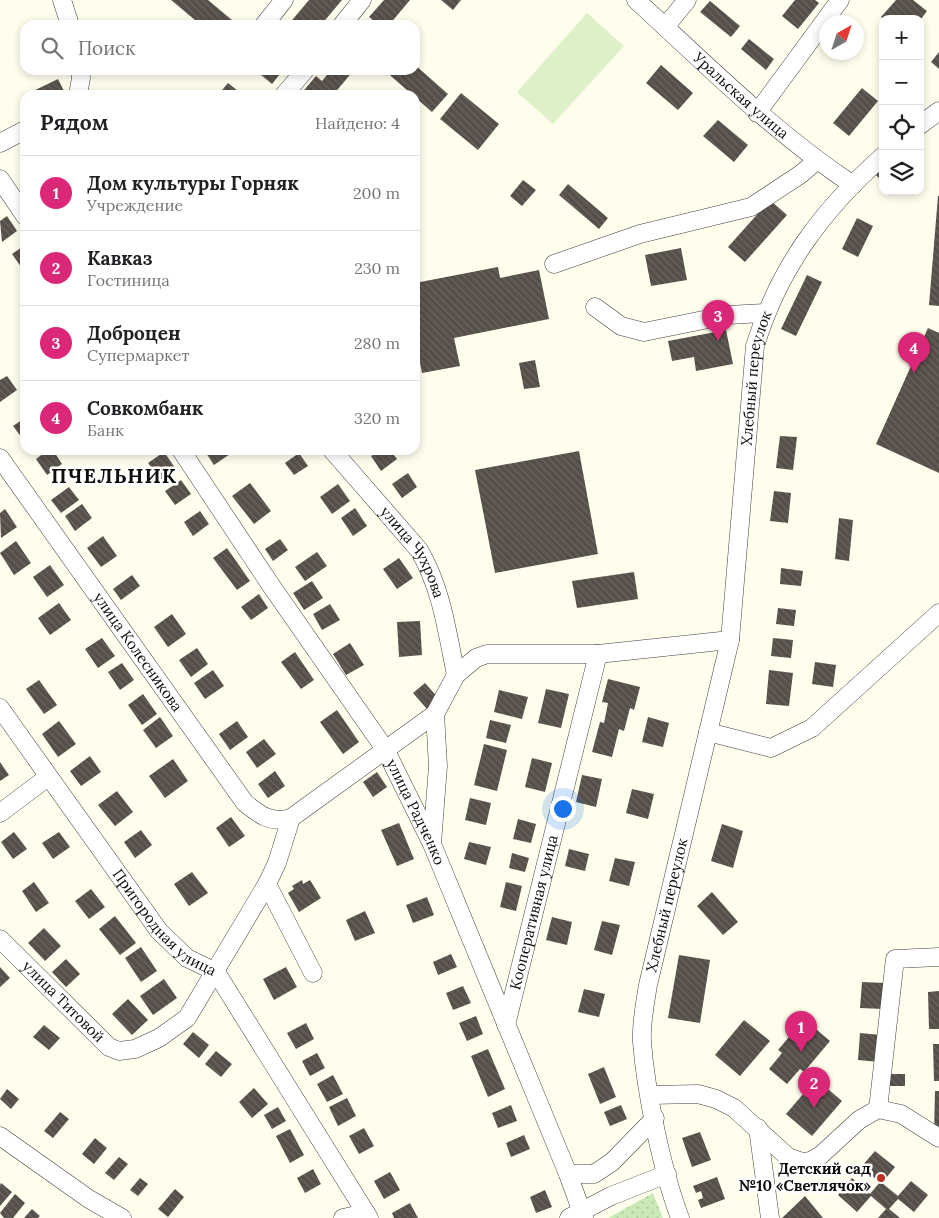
<!DOCTYPE html>
<html lang="ru">
<meta charset="utf-8">
<style>
:root{--surface:#fff;--page:#f2f2f2;--text:#202124;--muted:#757577;--line:#e0e0e0;--accent:#db2777}
body{margin:0;font-family:Lora,serif;background:var(--page);color:var(--text)}
.controls{position:absolute;right:15px;top:15px;display:grid;overflow:hidden;border-radius:10px;box-shadow:0 2px 8px #0003}
.controls button{width:45px;height:45px;display:grid;place-items:center;padding:0;border:0;border-bottom:1px solid var(--line);background:var(--surface);color:var(--text);font:25px sans-serif}
.compass{position:absolute;left:819px;top:15px;width:45px;height:45px;border-radius:50%;background:var(--surface);box-shadow:0 2px 8px #0003;rotate:39deg}
.you{position:absolute;left:562px;top:808px;width:18px;height:18px;margin:-12px;border:4px solid #fff;border-radius:50%;background:#1a73e8;box-shadow:0 0 0 8px #1a73e833}
.badge{display:grid;place-items:center;width:32px;height:32px;border-radius:50%;background:var(--accent);color:#fff;font-size:16px;font-weight:700}
.pin{position:absolute;translate:-50% -41px;filter:drop-shadow(0 1px 2px #0008)}
.pin::after{content:'';position:absolute;top:26px;width:18px;height:15px;background:inherit;clip-path:polygon(0 0,100% 0,50% 100%)}
.list{margin:0;padding:0;list-style:none}
h2{display:flex;justify-content:space-between;align-items:center;height:65px;margin:0;padding:0 20px;font-size:21px}
h2 small{font-size:16px;font-weight:400;color:var(--muted)}
.list li{display:grid;grid-template-columns:32px 1fr auto;gap:15px;align-items:center;box-sizing:border-box;height:75px;padding:0 20px;border-top:1px solid var(--line)}
.list b{display:block;font-size:19px;white-space:nowrap}
.list p{margin:0;font-size:16px;white-space:nowrap;color:var(--muted)}
.list em{font-size:16px;font-style:normal;color:var(--muted)}
.icon{flex:none;width:28px;height:28px;fill:none;stroke:currentColor;stroke-width:2;stroke-linecap:round;stroke-linejoin:round}
.map{position:relative;flex:none;width:939px;height:1218px;overflow:hidden}
.search{position:absolute;background:var(--surface);box-shadow:0 2px 8px #0003;left:20px;top:20px;width:400px;height:55px;display:flex;align-items:center;gap:12px;box-sizing:border-box;padding:0 18px;border-radius:15px;color:var(--muted);font-size:19px}
.panel{position:absolute;background:var(--surface);box-shadow:0 2px 8px #0003;left:20px;top:90px;width:400px;height:365px;border-radius:15px}
.map>svg:first-child{display:block}
.park{fill:url(#park-dots)}
.pitch{fill:#def0c8}
.building{fill:url(#building-back-hatch)}
.lines{fill:none;stroke-linecap:round;stroke-linejoin:round}
.minor-casing{stroke:#404040;stroke-width:19}
.minor{stroke:#fff;stroke-width:18}
.poi-dot{fill:#be2f24;stroke:#fff;stroke-width:2}
.labels{text-anchor:middle;stroke-width:5;stroke-linejoin:round;paint-order:stroke}
.street-label{font-size:15px;fill:#0d0d0d;stroke:#fff}
.poi-label{font-size:15px;font-weight:bold;fill:#0d0d0d;stroke:#fff;text-anchor:end}
.district-label{font-size:20px;font-weight:bold;letter-spacing:1px;fill:#0d0d0d;stroke:#fff}
</style>
<div class="map">
<svg width="939" height="1218" viewBox="0 0 939 1218">
<defs>
<pattern id="park-dots" width="8" height="8" patternUnits="userSpaceOnUse" patternTransform="scale(1.25)"><rect width="8" height="8" fill="#cbe9b6"/><path d="M2 2h.1M6 6h.1" fill="none" stroke="#adc79b" stroke-width="1.8" stroke-linecap="round"/></pattern>
<pattern id="building-back-hatch" width="6" height="6" patternUnits="userSpaceOnUse" patternTransform="scale(1.25)"><rect width="6" height="6" fill="#564f49"/><path d="M-1 5l2 2M0 0l6 6M5-1l2 2" fill="none" stroke="#69645f"/></pattern>
</defs>
<rect width="100%" height="100%" fill="#fffeed"/>
<path class="park" d="M653,1193L663,1218H608Z"/>
<path class="pitch" d="M587,13L624,46L553,124L517,92Z"/>
<path class="building" d="M171,0H208L238,25H201Z
M309,0H342L321,25H288Z
M384,0H410L389,25H379L369,17Z
M441,0H461L453,10Z
M795,0H815L819,3L798,29L782,16Z
M896,0H913L927,11L921,19H883L881,17Z
M710,1L740,26L731,37L700,12Z
M749,39L774,59L766,70L741,49Z
M939,52V69L931,62Z
M415,65L448,94L432,112L384,70H415Z
M661,65L693,93L678,110L646,83Z
M255,70H283L272,84Z
M331,70H354L333,95H300L316,76L322,81Z
M58,79L66,95H25Z
M228,83L243,95H218Z
M862,88L878,101L849,136L833,123Z
M461,93L499,124L478,150L440,119Z
M718,120L748,145L734,162L703,136Z
M883,168V182L876,175Z
M523,180L536,190L522,206L510,196Z
M568,184L608,218L599,229L559,195Z
M938,196H939V306L929,305Z
M770,200L787,215L745,262L728,247Z
M7,216L17,231L2,242L0,221Z
M857,218L873,226L858,257L842,249Z
M25,245V270L24,271L12,254Z
M681,248L687,280L651,286L645,255Z
M498,267L500,278L539,270L549,319L454,338L460,366L422,373L415,338V283Z
M807,275L822,282L796,336L781,329Z
M928,328L939,333V473L876,444Z
M726,330L733,364L696,371L694,357L672,361L668,341Z
M535,360L540,387L524,389L519,363Z
M7,376L17,390L0,402V380Z
M25,418V435L22,438L13,426Z
M780,436L797,437L793,470L776,468Z
M48,450H53L62,464L47,475L36,459Z
M204,450H232L233,452L214,465Z
M379,450H390L397,459L381,471L371,456Z
M579,451L598,554L495,573L475,470Z
M164,452L176,469L160,480L148,463Z
M299,453L308,466L294,475L285,463Z
M408,473L417,487L402,498L392,484Z
M181,480L191,494L175,505L165,491Z
M250,483L271,511L254,524L232,496Z
M338,484L350,501L332,514L320,497Z
M69,487L79,500L61,513L51,500Z
M774,491L791,493L788,523L770,521Z
M82,504L92,518L75,531L65,516Z
M355,508L367,526L353,536L341,518Z
M5,509L17,527L1,538L0,513Z
M200,511L209,524L193,536L184,522Z
M839,518L853,520L849,561L835,559Z
M103,536L117,556L101,567L87,548Z
M280,539L288,550L273,561L265,549Z
M16,541L31,563L14,575L0,553Z
M227,548L250,581L237,590L213,558Z
M317,552L327,566L305,581L295,567Z
M399,558L413,578L397,589L383,569Z
M50,565L64,585L47,597L33,577Z
M781,568L803,571L801,586L780,584Z
M634,572L638,599L577,608L572,581Z
M132,575L140,586L121,600L113,589Z
M312,581L323,598L304,610L293,593Z
M259,594L268,608L251,620L241,607Z
M59,603L71,620L50,635L38,618Z
M330,604L340,620L322,630L313,614Z
M778,608L796,610L794,626L776,624Z
M172,614L186,634L168,647L154,627Z
M420,621L422,655L399,657L397,622Z
M102,638L115,656L98,668L85,649Z
M773,638L793,640L791,658L771,656Z
M350,643L364,665L346,675L333,654Z
M197,648L208,664L191,677L179,660Z
M295,652L314,680L301,689L281,662Z
M815,662L836,665L833,687L812,684Z
M122,663L134,680L120,690L108,672Z
M213,670L224,686L205,699L194,683Z
M769,670L793,673L789,706L766,704Z
M608,679L640,687L634,710L630,708L624,731L619,729L612,757L592,752L600,722L604,723L608,703L602,702Z
M39,680L57,705L44,714L26,689Z
M425,683L439,699L427,709L413,693Z
M546,689L569,694L561,728L538,723Z
M499,690L528,697L522,719L494,712Z
M143,694L157,714L142,725L128,705Z
M337,710L359,742L343,754L320,722Z
M160,717L173,736L156,748L143,730Z
M648,717L669,723L663,747L642,742Z
M490,720L511,725L506,743L486,738Z
M59,721L76,744L58,757L42,734Z
M237,721L248,737L230,750L219,734Z
M264,739L276,754L257,768L246,752Z
M484,744L507,750L497,791L474,785Z
M90,756L101,772L81,786L70,771Z
M532,758L552,763L545,792L525,787Z
M173,759L188,781L165,798L149,776Z
M0,762L9,775L0,781Z
M275,771L285,786L268,798L258,784Z
M377,772L387,787L373,797L363,782Z
M582,775L602,779L596,807L576,802Z
M632,789L654,794L648,819L626,813Z
M117,791L133,812L115,826L98,805Z
M470,798L491,803L486,825L465,820Z
M231,817L245,836L229,847L216,828Z
M518,819L536,824L531,843L513,839Z
M399,823L414,859L397,866L381,830Z
M722,824L743,831L733,868L711,861Z
M141,830L152,845L135,858L124,842Z
M14,832L27,849L13,859L1,842Z
M59,832L70,847L53,859L42,843Z
M469,842L491,847L486,865L464,859Z
M569,849L589,854L585,871L565,866Z
M512,853L529,858L525,872L509,868Z
M615,858L635,862L629,886L609,881Z
M192,872L208,893L189,906L174,884Z
M302,880L303,884L310,880L321,898L299,912L288,893L294,889L292,886Z
M34,882L49,903L36,912L22,891Z
M506,882L522,886L516,911L500,907Z
M91,889L105,907L89,919L75,901Z
M712,892L738,922L723,935L697,906Z
M427,897L434,915L413,923L406,905Z
M365,911L375,933L355,941L346,920Z
M115,916L136,943L120,955L99,929Z
M552,917L572,922L567,945L546,940Z
M602,921L620,925L612,955L594,950Z
M44,928L61,946L45,961L28,943Z
M141,947L157,971L141,982L125,958Z
M451,954L457,967L438,975L433,962Z
M679,955L710,960L700,1023L668,1018Z
M66,959L80,974L66,987L52,972Z
M0,967L10,978L0,987Z
M286,967L297,987L274,1000L263,979Z
M164,979L177,998L153,1015L140,996Z
M862,982L885,983L883,1009L860,1008Z
M463,986L471,1003L453,1010L446,993Z
M584,989L605,994L599,1017L578,1012Z
M939,991V1029H929L928,992Z
M128,999L148,1020L132,1035L112,1014Z
M476,1016L483,1034L467,1041L459,1023Z
M804,1019L830,1041L804,1072L800,1069L787,1084L769,1069L782,1053L778,1050Z
M744,1020L770,1041L740,1076L715,1055Z
M306,1023L314,1039L296,1049L287,1033Z
M44,1025L60,1038L49,1050L33,1037Z
M193,1032L209,1045L199,1058L183,1044Z
M860,1033L881,1035L879,1062L858,1060Z
M933,1044H939V1081H934Z
M488,1049L505,1089L488,1097L471,1056Z
M216,1051L232,1064L221,1077L205,1064Z
M317,1053L325,1068L310,1076L302,1061Z
M604,1067L616,1097L600,1104L588,1074Z
M890,1074H905V1086H890Z
M333,1075L343,1094L327,1102L317,1084Z
M816,1079L842,1101L812,1136L786,1114Z
M254,1088L268,1104L252,1118L239,1102Z
M7,1089L19,1099L11,1109L0,1099Z
M935,1091H939V1133H934Z
M347,1098L356,1116L338,1126L329,1107Z
M511,1105L517,1121L498,1128L492,1113Z
M621,1105L627,1119L610,1126L604,1112Z
M278,1107L286,1121L272,1129L264,1115Z
M60,1112L69,1119L53,1138L44,1131Z
M364,1128L374,1146L359,1154L349,1136Z
M290,1129L304,1155L290,1163L276,1136Z
M700,1132L711,1160L692,1167L682,1138Z
M524,1135L530,1149L511,1157L506,1143Z
M95,1138L107,1148L94,1164L82,1154Z
M875,1151L895,1167L882,1183L898,1196L911,1181L928,1195L914,1212L898,1199L889,1209L900,1218H878L886,1209L871,1196L857,1212L838,1195L852,1178L870,1194L880,1182L861,1167Z
M119,1157L128,1164L114,1180L105,1173Z
M313,1169L321,1184L305,1193L297,1178Z
M390,1172L400,1190L384,1199L374,1181Z
M717,1177L725,1199L701,1208L698,1200L703,1198L701,1191L696,1193L693,1186Z
M140,1178L148,1184L138,1196L130,1190Z
M1,1183L12,1192L0,1206V1185Z
M175,1189L184,1197L168,1217L158,1209Z
M545,1190L552,1207L536,1213L530,1197Z
M15,1194L25,1203L13,1218H4L0,1213Z
M805,1196L823,1218H782Z
M410,1203L418,1218H394L392,1213Z
M32,1209L40,1216L38,1218H24Z"/>
<g class="lines">
<g class="minor-casing">
<g id="minor">
<path d="M62,0L70,25"/>
<path id="s1" d="M636,0C706,64 773,132 853,185"/>
<path d="M264,25L284,0"/>
<path d="M342,25L362,0"/>
<path d="M665,27L687,0"/>
<path d="M78,95L81,78L80,70"/>
<path d="M284,95L305,70"/>
<path d="M757,113L840,0"/>
<path d="M920,125L939,111"/>
<path d="M0,143L25,130"/>
<path d="M0,179L25,216"/>
<path d="M554,264L640,234L751,207L801,174L816,161"/>
<path d="M595,307L621,326L644,332L728,315L765,313"/>
<path id="s2" d="M181,450L270,584L385,749L432,844L568,1174L584,1218"/>
<path id="s3" d="M332,450L419,550C442,589 447,632 456,675"/>
<path id="s4" d="M0,458L245,803C260,815 271,824 291,818"/>
<path id="s5" d="M0,708L159,931L187,958L216,972L369,1218"/>
<path d="M708,732L771,748L812,728L939,613"/>
<path d="M0,813L48,777"/>
<path d="M432,843L438,766L435,714"/>
<path d="M267,884L313,973"/>
<path id="s6" d="M0,939L109,1047L119,1051L135,1049L159,1038L187,1018L267,884L277,863L291,818L435,714L456,675L476,658L487,654H598L730,640"/>
<path id="s7" d="M506,1025L598,654"/>
<path d="M650,1095L698,1094L716,1099L734,1108L788,1157L802,1162L811,1161L821,1155L859,1120L878,1109L901,1114L939,1138"/>
<path d="M878,1109L895,959L939,957"/>
<path d="M758,1128L770,1218"/>
<path d="M0,1136L89,1199L122,1218"/>
<path d="M568,1174H594L612,1162L655,1118"/>
<path d="M343,1218L366,1213"/>
<path d="M569,1218L611,1196L667,1174"/>
<path id="s8" d="M680,1218C662,1170 646,1093 642,1042C641,1023 645,1003 648,985L730,640L755,346C779,268 822,210 883,156"/>
</g>
</g>
<use href="#minor" class="minor"/>
</g>
<circle class="poi-dot" cx="881" cy="1178" r="5"/>
<g class="labels">
<g class="street-label">
<text dy="5" stroke="none"><textPath href="#s1" startOffset="142">Уральская улица</textPath></text>
<text dy="5" stroke="none"><textPath href="#s8" startOffset="856">Хлебный переулок</textPath></text>
<text dy="5" stroke="none"><textPath href="#s3" startOffset="131">улица Чухрова</textPath></text>
<text dy="5" stroke="none"><textPath href="#s4" startOffset="238">улица Колесникова</textPath></text>
<text dy="5" stroke="none"><textPath href="#s2" startOffset="432">улица Радченко</textPath></text>
<text dy="5" stroke="none"><textPath href="#s8" startOffset="320">Хлебный переулок</textPath></text>
<text dy="5" stroke="none"><textPath href="#s7" startOffset="116">Кооперативная улица</textPath></text>
<text dy="5" stroke="none"><textPath href="#s5" startOffset="272">Пригородная улица</textPath></text>
<text dy="5" stroke="none"><textPath href="#s6" startOffset="89">улица Титовой</textPath></text>
</g>
<g class="poi-label">
<text x="871" y="1174">Детский сад<tspan x="871" dy="17">№10 «Светлячок»</tspan></text>
</g>
<g class="district-label">
<text x="114" y="483">ПЧЕЛЬНИК</text>
</g>
</g>
</svg>
<div class="controls">
<button>+</button>
<button>−</button>
<button><svg class="icon" aria-label="locate" viewBox="0 0 24 24"><circle cx="12" cy="12" r="6"/><path d="M12 2v4M12 18v4M2 12h4M18 12h4"/></svg></button>
<button><svg class="icon" aria-label="layers" viewBox="0 0 24 24"><path d="M12 4l9 5-9 5-9-5zM3 14l9 5 9-5"/></svg></button>
</div>
<svg class="compass" viewBox="-18 -18 36 36"><path d="M0-13l5 13h-10z" fill="#e53935"/><path d="M0 13l5-13h-10z" fill="#757577"/></svg>
<div class="you"></div>
<div class="pin badge" style="left:801px;top:1052px">1</div>
<div class="pin badge" style="left:814px;top:1108px">2</div>
<div class="pin badge" style="left:718px;top:341px">3</div>
<div class="pin badge" style="left:914px;top:373px">4</div>
<div class="search"><svg class="icon" aria-label="search" viewBox="0 0 24 24"><circle cx="10" cy="10" r="6"/><path d="M15 15l6 6"/></svg>Поиск</div>
<section class="panel">
<h2>Рядом<small>Найдено: 4</small></h2>
<ul class="list">
<li><span class="badge">1</span><div><b>Дом культуры Горняк</b><p>Учреждение</p></div><em>200 m</em></li>
<li><span class="badge">2</span><div><b>Кавказ</b><p>Гостиница</p></div><em>230 m</em></li>
<li><span class="badge">3</span><div><b>Доброцен</b><p>Супермаркет</p></div><em>280 m</em></li>
<li><span class="badge">4</span><div><b>Совкомбанк</b><p>Банк</p></div><em>320 m</em></li>
</ul>
</section>
</div>
